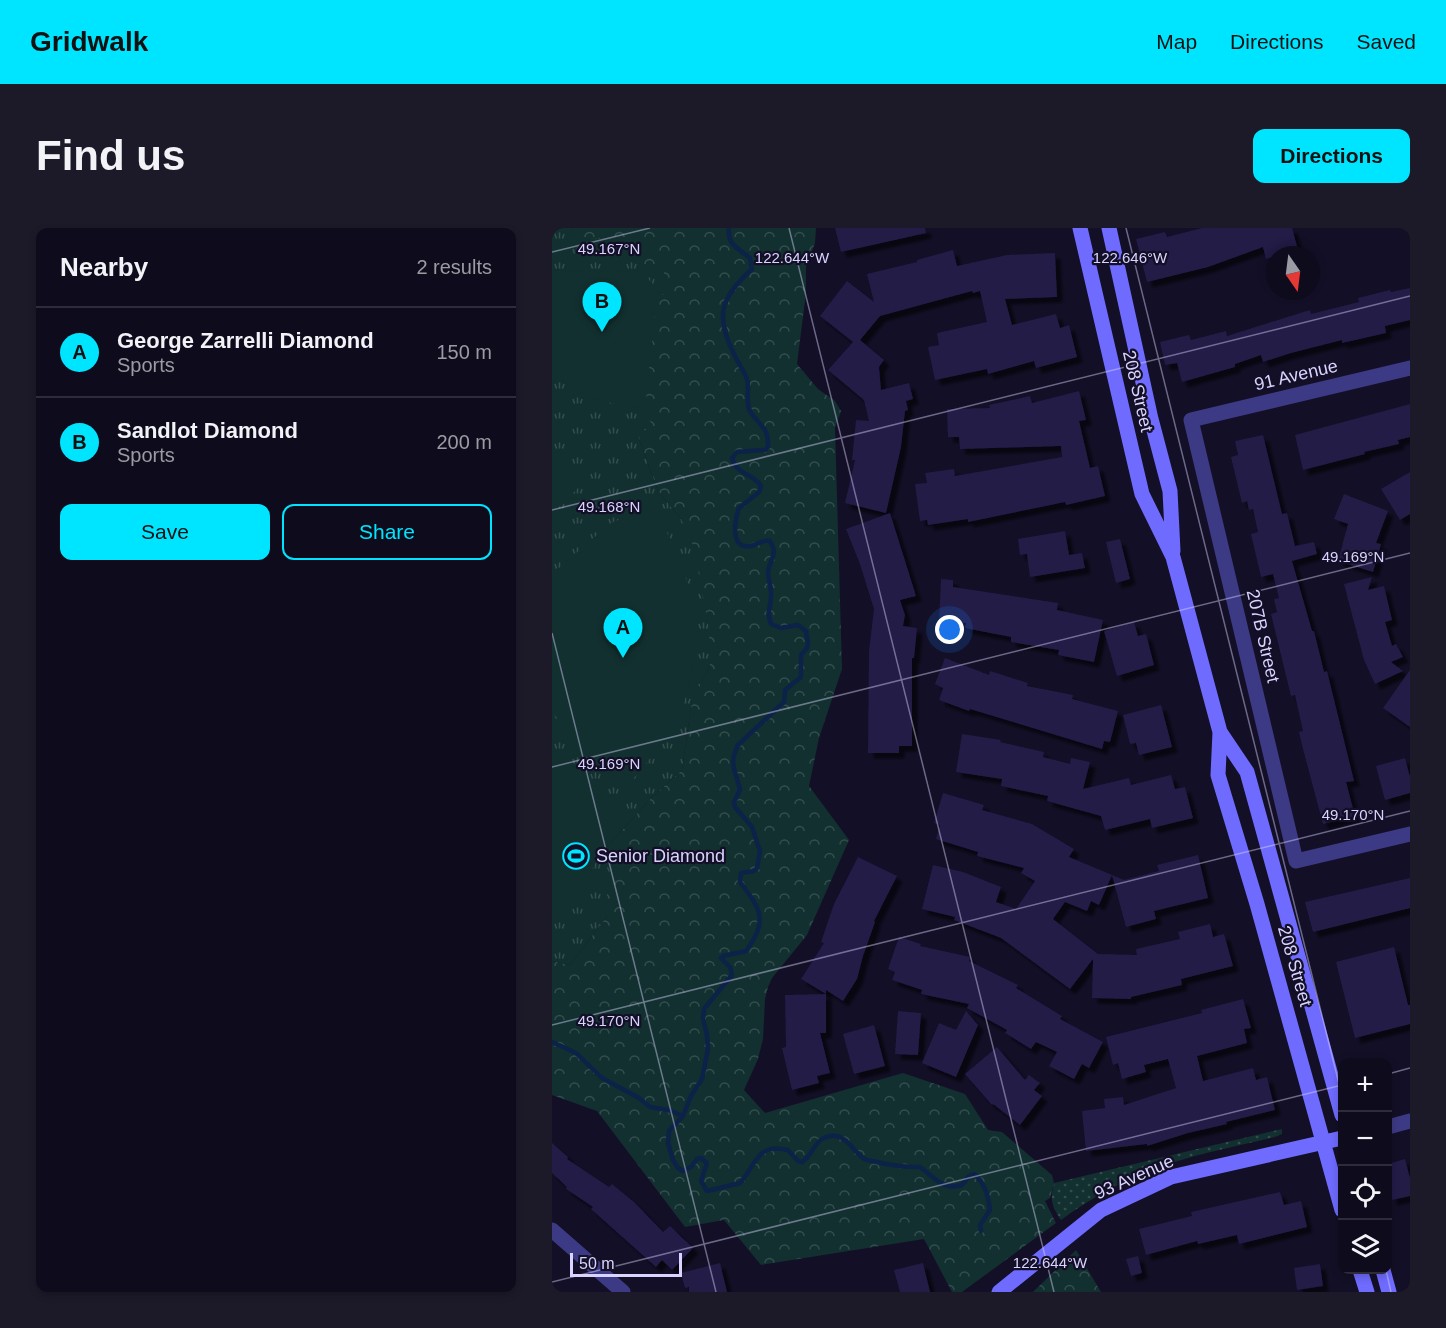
<!DOCTYPE html>
<meta charset="utf-8">
<style>
:root{--surface:#0e0b1c;--page:#1c1929;--text:#f1f3f6;--muted:#9b9ba3;--line:#2e2b3b;--accent:#00e5ff}
body{margin:0;font-family:Helvetica,sans-serif;background:var(--page);color:var(--text)}
.controls{position:absolute;right:18px;bottom:18px;display:grid;overflow:hidden;border-radius:12px;box-shadow:0 3px 9px #0003}
.controls button{width:54px;height:54px;display:grid;place-items:center;padding:0;border:0;border-bottom:2px solid var(--line);background:var(--surface);color:var(--text);font:30px sans-serif}
.compass{position:absolute;left:714px;top:18px;width:54px;height:54px;border-radius:50%;background:var(--surface);box-shadow:0 3px 9px #0003;rotate:166deg}
.scale{position:absolute;left:18px;bottom:15px;width:112px;box-sizing:border-box;padding-left:6px;border:3px solid #d9d4ff;border-top:0;font-size:16px;line-height:21px;white-space:nowrap;color:#d9d4ff;-webkit-text-stroke:4px #130f26;paint-order:stroke}
.you{position:absolute;left:398px;top:402px;width:21px;height:21px;margin:-15px;border:4px solid #fff;border-radius:50%;background:#1a73e8;box-shadow:0 0 0 9px #1a73e833}
.badge{display:grid;place-items:center;width:39px;height:39px;border-radius:50%;background:var(--accent);color:#111;font-size:20px;font-weight:700}
.pin{position:absolute;translate:-50% -50px;filter:drop-shadow(0 2px 3px #0008)}
.pin::after{content:'';position:absolute;top:32px;width:21px;height:18px;background:inherit;clip-path:polygon(0 0,100% 0,50% 100%)}
.list{margin:0;padding:0;list-style:none}
h2{display:flex;justify-content:space-between;align-items:center;height:78px;margin:0;padding:0 24px;font-size:26px}
h2 small{font-size:20px;font-weight:400;color:var(--muted)}
.list li{display:grid;grid-template-columns:39px 1fr auto;gap:18px;align-items:center;box-sizing:border-box;height:90px;padding:0 24px;border-top:2px solid var(--line)}
.list b{display:block;font-size:22px;white-space:nowrap}
.list p{margin:0;font-size:20px;white-space:nowrap;color:var(--muted)}
.list em{font-size:20px;font-style:normal;color:var(--muted)}
.actions{display:flex;gap:12px;padding:18px 24px}
.actions a{flex:1;padding:14px 0;border:2px solid var(--accent);border-radius:12px;text-align:center;font-size:21px;color:var(--accent)}
.actions .main{background:var(--accent);color:#111}
.icon{flex:none;width:33px;height:33px;fill:none;stroke:currentColor;stroke-width:2;stroke-linecap:round;stroke-linejoin:round}
.map{position:relative;flex:none;width:858px;height:1064px;overflow:hidden;border-radius:12px}
header{display:flex;align-items:center;gap:36px;box-sizing:border-box;height:84px;padding:0 30px;background:var(--accent);color:#111}
header strong{font-size:28px}
nav{display:flex;gap:33px;margin-inline-start:auto;font-size:21px}
.intro{display:flex;align-items:center;justify-content:space-between;box-sizing:border-box;height:144px;padding:0 36px}
h1{margin:0;font-size:42px}
.button{padding:15px 27px;border-radius:12px;background:var(--accent);color:#111;font-size:21px;font-weight:700}
main{display:flex;gap:36px;padding:0 36px}
aside{flex:1;background:var(--surface);border-radius:12px;box-shadow:0 3px 9px #0003}
.map>svg:first-child{display:block}
.grass{fill:url(#grass-dots)}
.forest{fill:url(#forest-crowns)}
.park{fill:url(#park-tufts)}
.pitch{fill:#12302f}
.lines{fill:none;stroke-linecap:round;stroke-linejoin:round}
.stream{stroke:#0c2248;stroke-width:4.5}
.building{fill:#241b47;filter:url(#shadow)}
.street{stroke:#3d3a85;stroke-width:15}
.secondary{stroke:#6f6bff;stroke-width:15}
.ticks{fill:none;stroke:#d9d4ff;stroke-width:1.5;stroke-opacity:0.45}
.labels{text-anchor:middle;stroke-width:4.5;stroke-linejoin:round;paint-order:stroke}
.street-label{font-size:18px;fill:#d9d4ff;stroke:#130f26}
.poi-label{font-size:18px;fill:#d9d4ff;stroke:#130f26;text-anchor:start}
.ticks-label{font-size:15px;text-anchor:middle;fill:#d9d4ff;stroke:#130f26;stroke-width:4.5;stroke-linejoin:round;paint-order:stroke}
</style>
<header>
<strong>Gridwalk</strong>
<nav><a>Map</a><a>Directions</a><a>Saved</a></nav>
</header>
<div class="intro"><h1>Find us</h1><a class="button">Directions</a></div>
<main>
<aside>
<h2>Nearby<small>2 results</small></h2>
<ul class="list">
<li><span class="badge">A</span><div><b>George Zarrelli Diamond</b><p>Sports</p></div><em>150 m</em></li>
<li><span class="badge">B</span><div><b>Sandlot Diamond</b><p>Sports</p></div><em>200 m</em></li>
</ul>
<div class="actions"><a class="main">Save</a><a>Share</a></div>
</aside>
<div class="map">
<svg width="858" height="1064" viewBox="0 0 858 1064">
<defs>
<pattern id="grass-dots" width="8" height="8" patternUnits="userSpaceOnUse" patternTransform="scale(1.5)"><rect width="8" height="8" fill="#12302f"/><path d="M2 2h.1M6 6h.1" fill="none" stroke="#344d4e" stroke-width="1.8" stroke-linecap="round"/></pattern>
<pattern id="forest-crowns" width="20" height="18" patternUnits="userSpaceOnUse" patternTransform="scale(1.5)"><rect width="20" height="18" fill="#12302f"/><path d="M2 6a3 3 0 1 1 6 0M12 15a3 3 0 1 1 6 0" fill="none" stroke="#344d4e"/></pattern>
<pattern id="park-tufts" width="24" height="20" patternUnits="userSpaceOnUse" patternTransform="scale(1.5)"><rect width="24" height="20" fill="#12302f"/><path d="M3 7l-1-3M5 7V3M7 7l1-3M15 17l-1-3M17 17v-4M19 17l1-3" fill="none" stroke="#344d4e"/></pattern>
<filter id="shadow"><feDropShadow dx="5.5" dy="5.5" stdDeviation="1.5" flood-color="#0009"/></filter>
</defs>
<rect width="100%" height="100%" fill="#130f26"/>
<path class="grass" d="M730,901V906L723,909C686,918 647,925 611,938C574,951 540,969 509,992C499,977 498,972 502,955Z"/>
<path class="forest" d="M20,0H264L263,15L254,39V65L245,136L266,161L283,173L289,183L283,200L290,441L267,510L257,558L297,612L255,707L220,750L216,759L213,771L211,811L206,831L192,862L213,885L351,845L413,866L436,902L450,904L500,947L502,955L498,970L493,973L504,995L410,1064H400L372,1011L209,1037L172,992L133,999L45,883L0,867V733L18,737L55,688V619L99,570L130,542L140,472L158,438L129,291L106,263L86,208L80,156L75,32L25,12Z
M524,1022L549,1064H481Z"/>
<path class="park" d="M0,0H20L26,12L65,8L76,32L112,44L115,62L100,79L80,156L100,197L86,208L106,263L129,291L142,320L157,401L158,438L140,473L130,542L99,570L55,619V688L18,737L0,733Z"/>
<path class="pitch" d="M0,42L92,44L105,64L93,180C57,177 27,169 0,144Z
M0,228L11,237L29,257L0,286Z
M97,279C107,293 118,307 124,322C146,374 150,442 124,493C112,516 94,535 77,556L43,535L0,484V346L59,295Z
M0,522L71,591L25,665L0,690Z"/>
<g class="lines">
<path class="stream" d="M177,0C175,17 186,20 198,30L200,41C168,70 163,88 182,126C186,135 192,143 195,151C198,162 193,173 198,183C207,198 217,198 216,219L213,222L185,224L180,230C184,247 201,245 209,258L207,264L187,280C183,292 177,322 199,318C207,316 211,311 218,313C227,328 217,331 216,344C216,352 220,360 219,368C219,381 214,382 219,396L229,400L246,397L254,403L256,415L255,420L249,427V449L233,462L232,474L186,517C176,537 184,543 188,562L182,574L183,579L200,599L208,623L205,640L202,643L189,645L188,654C210,683 216,692 194,723L171,728L169,730L178,739L180,747L152,781L151,791L155,807L156,821L150,851L139,868L131,888L117,903L116,915L121,932L126,940L131,943L139,939L145,931L149,930L155,935L149,953L155,963L188,955C204,937 205,914 236,922L246,933L250,934C260,928 262,914 272,910C293,901 299,922 311,930C315,933 321,933 325,934C340,938 352,939 368,939C382,949 391,963 410,957L417,948L422,946C433,955 436,968 438,982L428,997L429,1003
M0,814L24,825L50,850L87,870L98,879L116,882L131,888"/>
</g>
<path class="building" d="M283,0H373L374,5L289,24Z
M650,0H740L746,22L714,31L711,19L656,39L595,54L584,11L613,4L615,9Z
M401,22L405,38L455,27L503,25L505,69L453,71L460,97L504,86L508,100L517,97L525,129L484,140L482,133L436,146L435,141L383,152L376,119L387,117L385,105L435,94L428,63L421,65L420,63L328,88L308,112L332,132L327,139L329,162L357,155L361,171L354,173L356,182L353,183L349,219L334,285L293,275L303,232H300L304,192L317,193L312,172L276,142L301,114L268,88L295,53L322,74L315,46L365,34V32Z
M858,60V92L833,98L834,105L790,115V112L739,125L711,134L709,127L683,136V139L630,154L625,135L613,137L608,114L637,107L639,112L674,103L675,108L758,82L759,86L807,74L806,70L838,62L839,64Z
M527,163L534,192L527,193L538,240L546,238L553,268L514,277L513,274L416,294V291L376,297L375,292L368,293L363,256L375,255L373,245L402,241L403,248L510,229L509,218L408,221L407,209H396L395,181L438,180L437,177L478,168L480,175Z
M858,176V209L846,212L847,216L812,224L813,226L751,242L743,207Z
M711,207L730,286L735,285L743,318L762,314L765,326L740,333L760,403H762L772,444L775,443L802,553L794,554L803,588L771,596L751,521L747,504L751,503L743,467L739,468L719,386L725,384L722,371L727,370L721,346L709,349L699,306L706,304L701,281L697,282L695,273L690,275L679,229L686,227L683,213Z
M858,244V286L848,292L829,261Z
M792,266L836,283L824,315L829,316L821,344L786,333L796,296L782,291Z
M338,285L364,368L348,372L353,387L351,398L365,400L362,430H360V518H347V525H316L317,423L322,381L308,336L294,301Z
M513,303L517,327L530,325L533,340L478,349L475,326L468,327L466,311Z
M568,311L578,351L564,355L554,314Z
M820,349L816,362L832,358L840,392L833,394L840,418L844,416L851,429L839,434L851,443L823,456L812,432L792,356Z
M389,351L401,352V359L506,375L505,382L551,392L542,434L506,427L507,422L459,414V409L413,400L414,395L387,394Z
M582,394L586,408L594,406L602,437L565,448L552,403Z
M393,430L437,447L438,443L476,455L475,458L521,467L520,471L566,483L558,514L552,513L550,521L418,481L417,483L387,472L391,460L383,456Z
M858,442V499L831,480Z
M609,477L620,519L587,527L584,515L578,516L571,487Z
M410,506L449,512L448,514L492,524L491,529L518,536L519,530L538,534L531,561L577,550L579,557L619,547L623,561L633,559L641,590L600,600L598,591L553,602L549,588L495,573L496,568L449,558L450,551L404,544Z
M853,530L858,549V565L833,572L824,538Z
M391,565L432,577L430,582L480,596L522,621L517,629L560,647L547,677L539,673L535,683L513,674L501,691L546,726L585,727L584,721L628,711L626,704L658,696L661,709L672,706L681,738L629,751L630,757L579,769V771L540,770L541,731L518,761L449,710L402,692L403,689L370,681L381,637L411,644L449,659L444,674L464,681L483,653L469,645L472,640L425,628L426,624L384,611L388,597L382,595Z
M646,627L656,670L602,683L604,691L574,699L560,647L572,652L607,643L605,637Z
M306,629L345,648L322,693L323,694L311,728L305,751L291,773L274,762V766L249,751L272,715L269,714L282,676Z
M858,650V680L761,704L753,674Z
M347,709L369,716L368,718L418,729L417,733L466,757L464,760L510,788L508,791L551,814L537,840L530,836L522,851L497,838L505,824L484,814L479,821L453,805L455,802L415,780L417,776L369,766L370,762L340,752L343,744L336,741Z
M842,719L856,777H858V796L803,810L784,734Z
M274,766V805H268L278,845L265,848L267,855L240,862L230,820L234,819L233,767Z
M691,771L699,800L692,801L695,815L645,828L651,853L701,840L704,852L715,849L723,882L674,894L675,896L636,905L595,918V916L534,923L530,883L553,880L552,871L571,869L572,877L624,860L616,831L592,837L594,844L570,851L566,835L561,837L554,809L650,785L649,782Z
M346,783L369,785L366,827L343,826Z
M414,783L426,797L404,849L370,835L387,795L404,802Z
M322,797L333,838L302,846L291,806Z
M445,819L473,852L477,847L488,855L482,862L490,868L468,897L441,876L440,877L413,846Z
M0,915L16,929L15,931L57,959L60,956L82,974L111,1004L118,998L141,1020L120,1042L110,1032L104,1039L39,981L41,979L14,961L15,959L0,945Z
M853,931L858,950V968L840,972L836,952V936Z
M728,964L732,977L749,973L755,999L687,1016L685,1007L646,1016L645,1013L594,1027L587,1001L640,988L639,984Z
M586,1028L590,1045L579,1048L574,1031Z
M168,1035L175,1064H137V1059L133,1060L129,1045Z
M371,1035L378,1064H348L342,1042Z
M768,1036L771,1058L745,1062L742,1040Z"/>
<g class="lines">
<path class="street" d="M858,140L639,192L744,633L858,606
M836,899L858,893
M0,1002L71,1064"/>
<path class="secondary" d="M528,0L590,266L621,329L668,504L666,547L705,676L790,982
M557,0L599,191L618,263L621,323
M668,504L695,544L790,887
M808,1042L815,1064
M831,1042L837,1064
M447,1064L549,982L619,949L790,910"/>
</g>
<path class="ticks" d="M237,0L502,1064M574,0L790,868M0,24L98,0M0,282L858,68M0,405L164,1064M0,539L858,325M0,797L858,583M836,846L858,840M834,1042L839,1064M0,1054L790,857"/>
<defs>
<g id="stadium-ring" transform="scale(1.35)"><circle r="9.5" fill="#130f26" stroke="#00e5ff" stroke-width="1.5"/><path d="M0-5a6.5 5 0 1 0 0 10a6.5 5 0 1 0 0-10ZM-3.5-1.8h7v3.6h-7Z" fill="#00e5ff"/></g>
</defs>
<g fill-rule="evenodd">
<use href="#stadium-ring" x="24" y="628"/>
</g>
<g class="labels">
<g class="street-label">
<text transform="translate(744 147) rotate(-13)" y="6">91 Avenue</text>
<text transform="translate(586 163) rotate(77)" y="6">208 Street</text>
<text transform="translate(711 408) rotate(77)" y="6">207B Street</text>
<text transform="translate(743 738) rotate(74)" y="6">208 Street</text>
<text transform="translate(582 949) rotate(-24)" y="6">93 Avenue</text>
</g>
<g class="poi-label">
<text x="44" y="634">Senior Diamond</text>
</g>
</g>
<g class="ticks-label">
<text x="57" y="26">49.167°N</text>
<text x="240" y="35">122.644°W</text>
<text x="578" y="35">122.646°W</text>
<text x="57" y="284">49.168°N</text>
<text x="801" y="334">49.169°N</text>
<text x="57" y="541">49.169°N</text>
<text x="801" y="592">49.170°N</text>
<text x="57" y="798">49.170°N</text>
<text x="498" y="1040">122.644°W</text>
</g>
</svg>
<div class="controls">
<button>+</button>
<button>−</button>
<button><svg class="icon" aria-label="locate" viewBox="0 0 24 24"><circle cx="12" cy="12" r="6"/><path d="M12 2v4M12 18v4M2 12h4M18 12h4"/></svg></button>
<button><svg class="icon" aria-label="layers" viewBox="0 0 24 24"><path d="M12 4l9 5-9 5-9-5zM3 14l9 5 9-5"/></svg></button>
</div>
<svg class="compass" viewBox="-18 -18 36 36"><path d="M0-13l5 13h-10z" fill="#e53935"/><path d="M0 13l5-13h-10z" fill="#9b9ba3"/></svg>
<div class="scale">50 m</div>
<div class="you"></div>
<div class="pin badge" style="left:71px;top:430px">A</div>
<div class="pin badge" style="left:50px;top:104px">B</div>
</div>
</main>
